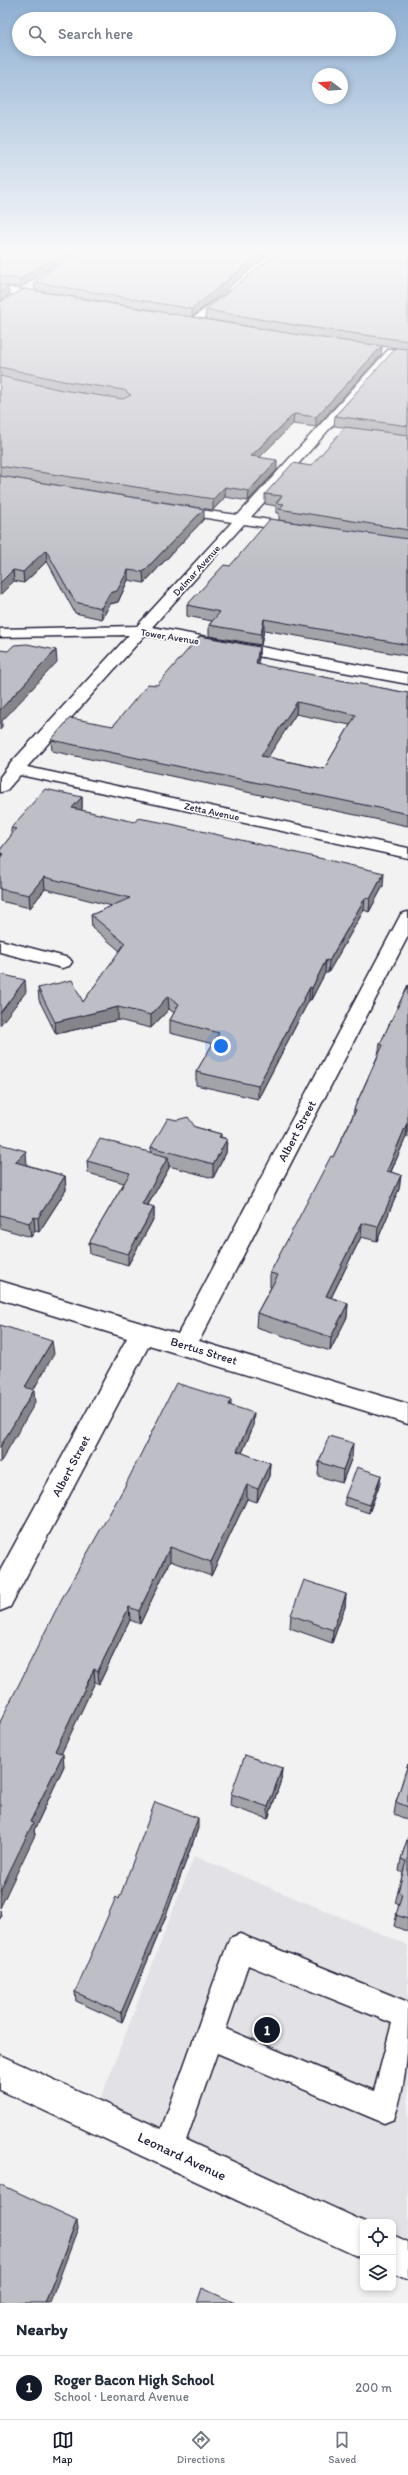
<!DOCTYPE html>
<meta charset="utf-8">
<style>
:root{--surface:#fff;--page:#f2f2f3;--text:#1f2937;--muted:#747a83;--line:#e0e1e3;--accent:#111827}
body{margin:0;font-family:Itim,sans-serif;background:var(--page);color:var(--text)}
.controls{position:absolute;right:12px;bottom:12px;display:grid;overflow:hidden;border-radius:8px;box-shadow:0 2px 6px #0003}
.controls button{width:36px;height:36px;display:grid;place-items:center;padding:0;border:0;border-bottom:1px solid var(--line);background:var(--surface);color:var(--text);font:20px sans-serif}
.compass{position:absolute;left:312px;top:68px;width:36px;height:36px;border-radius:50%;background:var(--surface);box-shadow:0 2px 6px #0003;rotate:287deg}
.you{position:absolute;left:221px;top:1046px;width:14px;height:14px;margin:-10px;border:3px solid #fff;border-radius:50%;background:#1a73e8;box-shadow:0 0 0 6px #1a73e833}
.badge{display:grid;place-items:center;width:26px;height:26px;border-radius:50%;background:var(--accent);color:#fff;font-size:13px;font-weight:700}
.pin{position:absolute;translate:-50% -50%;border:2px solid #fff;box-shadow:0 1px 4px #0006}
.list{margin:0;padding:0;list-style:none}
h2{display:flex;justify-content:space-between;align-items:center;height:52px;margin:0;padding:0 16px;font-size:17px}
h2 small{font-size:13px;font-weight:400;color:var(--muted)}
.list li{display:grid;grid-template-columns:26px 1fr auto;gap:12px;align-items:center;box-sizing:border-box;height:64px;padding:0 16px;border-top:1px solid var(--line)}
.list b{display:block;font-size:15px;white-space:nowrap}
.list p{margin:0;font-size:13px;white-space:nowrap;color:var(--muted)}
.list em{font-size:13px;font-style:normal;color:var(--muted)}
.icon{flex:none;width:22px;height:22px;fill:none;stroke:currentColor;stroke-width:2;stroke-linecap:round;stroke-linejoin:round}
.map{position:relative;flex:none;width:408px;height:2303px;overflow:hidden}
.search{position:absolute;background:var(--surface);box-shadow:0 2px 6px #0003;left:12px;right:12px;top:12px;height:44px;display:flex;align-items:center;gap:10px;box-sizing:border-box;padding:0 14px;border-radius:22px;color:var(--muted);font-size:15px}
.sheet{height:116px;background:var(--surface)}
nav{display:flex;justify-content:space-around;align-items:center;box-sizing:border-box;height:56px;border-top:1px solid var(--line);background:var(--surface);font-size:11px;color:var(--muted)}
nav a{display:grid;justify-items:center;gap:2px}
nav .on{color:var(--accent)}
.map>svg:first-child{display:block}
.built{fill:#e2e2e6}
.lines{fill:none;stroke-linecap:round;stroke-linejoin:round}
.service-casing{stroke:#22223b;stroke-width:3}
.minor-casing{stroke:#22223b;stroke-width:3}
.service{fill:#fff;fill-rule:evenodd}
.minor{fill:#fff;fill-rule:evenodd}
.wall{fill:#a3a3aa;stroke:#22223b;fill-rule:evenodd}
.shaded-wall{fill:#85858b;stroke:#22223b}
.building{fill:#bebec6;stroke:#22223b;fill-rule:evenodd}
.labels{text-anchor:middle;stroke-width:3.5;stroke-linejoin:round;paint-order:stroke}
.far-street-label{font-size:10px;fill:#22223b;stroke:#fff}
.street-label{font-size:12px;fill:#22223b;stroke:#fff}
.near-street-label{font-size:14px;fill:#22223b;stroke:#fff}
</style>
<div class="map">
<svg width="408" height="2303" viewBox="0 0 408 2303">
<rect width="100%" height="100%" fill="#f2f2f3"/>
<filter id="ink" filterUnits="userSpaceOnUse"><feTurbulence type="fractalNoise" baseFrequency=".025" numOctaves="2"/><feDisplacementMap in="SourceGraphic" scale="8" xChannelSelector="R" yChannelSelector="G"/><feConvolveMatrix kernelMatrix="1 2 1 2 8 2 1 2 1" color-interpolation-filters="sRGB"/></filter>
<g filter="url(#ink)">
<path class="built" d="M194,1856L408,1945V2261L393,2254V2222H363L94,2116Z"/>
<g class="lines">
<g class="service-casing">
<path id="service" d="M240,1934L408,2002C408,2043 408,2080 394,2119L384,2123L217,2053L179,2160L169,2165L159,2160L154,2150L226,1948L230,1938ZM248,1965L392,2023L374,2091L226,2029Z"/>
</g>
<g class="minor-casing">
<path id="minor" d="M0,286L47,294L52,297L47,300L0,292Z
M229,291L234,294L233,296L198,324H190V320Z
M392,349L396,350V354L251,517L301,525L303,528L301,531L296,532L244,524L152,627L408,674V684L145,635L27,767L408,848V858L20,775L6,791L0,792V777L9,765L129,635L0,637V629L137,626L232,522L169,512L167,509L169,506L238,515L388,350Z
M408,912V936L199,1341L408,1404V1424L149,1345L10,1607L0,1611V1571L127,1338L0,1299V1281L178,1334L399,918L401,914Z
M0,940L69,958L72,962L69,966L62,968L0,952Z
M0,2055L365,2222H363V2259L0,2090Z
M393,2235L408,2242V2280L393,2273Z"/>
</g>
<use href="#service" class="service"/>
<use href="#minor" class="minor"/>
</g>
<path class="wall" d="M0,249H83L21,287L5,286H8L9,295L0,301Z
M276,249L192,317L274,331L205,319L206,310L408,249V656L264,630L261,645L209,636V625L212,621L187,616V605L230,566L312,525L279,520V513H276V506L265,504V494L311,466L351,428L334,426L335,416L397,348L382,346L381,355L316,427L293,424L259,457L277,470L248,501L225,497L213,510L0,476V302L152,310L35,290L34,282Z
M0,476L204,519L144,583L128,580L118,602L110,604L102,619L75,613L47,561L24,583L14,581Z
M259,647V658L257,665L408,693V826L52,751L51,740L113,726L157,685ZM296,714L350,725L324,769L267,757Z
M82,797V809L81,810L383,886L369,912L364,910L328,973H325L311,1000H309L258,1099L196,1085V1072L213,1044L170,1033V1020L174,1013L169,1009L151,1028L118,1020L56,1034L39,1000L38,988L83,1002L120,951L92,927L91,915L112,906L45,889L30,908L0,901V850L11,836V828Z
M408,985V1138L406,1137L391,1172L401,1175L399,1189L377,1241L361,1237L331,1298L348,1303L347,1317L330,1351L256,1327L257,1313L271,1287H270V1273L333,1157L353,1115L354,1109L378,1055L380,1044Z
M195,1127L221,1134V1137L227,1139L226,1153L213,1178L169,1166V1168L148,1205L154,1207V1218L128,1265L90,1254L89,1243L124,1183L88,1173L87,1161L151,1152V1147Z
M0,1144L27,1165L65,1176L66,1190L39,1232L35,1231L31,1237L0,1228Z
M231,1400V1406L253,1427L242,1453L270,1463L269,1476L257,1502L247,1499L211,1576L170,1561L140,1624L130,1620L99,1684L95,1682L61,1753L64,1766L34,1830L35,1835L0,1722Z
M352,1457L342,1483L318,1476L319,1462Z
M380,1483L369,1513L345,1505V1497Z
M346,1594L345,1607L332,1643L290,1628L291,1615Z
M408,1764V1820L394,1814L396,1802Z
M282,1768L281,1780L268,1819L230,1806L231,1794Z
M198,1828L164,1921L122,2022L76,2001L75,1992L119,1899Z
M408,1837V1932L394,1926L399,1905L395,1903L403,1873L399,1871L401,1859Z"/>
<path class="shaded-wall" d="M69,249H83L21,287L20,279Z
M266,249H276L192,317V309Z
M8,286L9,295L0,301V292Z
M382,346L381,355L316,427V417Z
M294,414L293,424L251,466V456Z
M277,460V470L248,501L249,491Z
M225,487V497L213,510V499Z
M204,509V519L144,583L143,572Z
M46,550L47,561L24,583L23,572Z
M13,570L14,581L0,595V583Z
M128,570V580L118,602L110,604L102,619L101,608L110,593Z
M264,619V630L261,645V634Z
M259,647V658L255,676L256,664Z
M56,650L57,662L2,721V727L0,730V710Z
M297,702L296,714L261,768V756Z
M82,797V809L73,820L72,808Z
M384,873L383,886L369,912L370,899Z
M44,877L45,889L30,908L29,895Z
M365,898L364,910L328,973L329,961Z
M326,960L325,973L311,1000L312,988Z
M25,980L26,992L0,1025V1013Z
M310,987L309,1000L258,1099V1086Z
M168,996L169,1009L151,1028V1015Z
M118,1007V1020L56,1034L55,1022Z
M407,1123L406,1137L385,1185L387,1171Z
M227,1139L226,1153L213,1178V1164Z
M26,1151L27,1165L17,1176L15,1162Z
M168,1157L169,1168L142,1215V1204Z
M401,1175L399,1189L377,1241L378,1227Z
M65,1176L66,1190L39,1232L38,1218Z
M154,1207V1218L128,1265V1254Z
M34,1217L35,1231L31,1237L29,1223Z
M362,1223L361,1237L325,1310L326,1296Z
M348,1303L347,1317L330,1351L331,1337Z
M52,1341L54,1354L27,1401L25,1387Z
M34,1390L35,1403L0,1463V1447Z
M254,1413L253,1427L237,1465V1451Z
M353,1443L352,1457L342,1483L343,1470Z
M270,1463L269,1476L257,1502L258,1489Z
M381,1475L380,1483L369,1513L370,1505Z
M247,1485V1499L211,1576V1562Z
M170,1547V1561L140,1624L139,1611Z
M346,1594L345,1607L332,1643L333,1630Z
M129,1607L130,1620L99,1684L98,1671Z
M94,1669L95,1682L57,1763L55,1751Z
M63,1754L64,1766L34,1830L35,1835L0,1908V1891L30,1822Z
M282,1768L281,1780L268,1819V1807Z
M198,1818V1828L164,1921L122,2022L121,2013Z
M0,1910L1,1916L0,1919Z
M77,2220L78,2229L50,2303H45Z"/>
<path class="building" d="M0,249H69L20,279L0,276Z
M86,249H266L192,309L34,282Z
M282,249H408V341L294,325L206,310Z
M0,285L8,286L0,292Z
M24,289L293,334L382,346L316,417L294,414L251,456L277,460L249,491L225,487L213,499L0,466V376L62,390L123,399L131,395L124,390L63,381L0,367V302Z
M396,348L408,349V426L335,416Z
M345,427L408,435V530L279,509L284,504L276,503L282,496L265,494L293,463L311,466Z
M0,476L204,509L143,572L128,570L117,591L110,593L101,608L75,602L46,550L23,572L13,570L0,583Z
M270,519L408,539V645L264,619L261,634L209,625L220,612L187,605L224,565L230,566Z
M200,636L259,647L256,664L408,693V814L51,740L70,718L113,726L148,684L157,685ZM297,702L356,715L324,769L261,756Z
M27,644L56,650L0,710V650L8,651L14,645Z
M45,789L82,797L72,808L135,822L138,818L171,824L384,873L370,899L365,898L329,961L326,960L312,988L310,987L258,1086L196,1072L219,1033L170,1020L179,1004L168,996L151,1015L118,1007L55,1022L38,988L72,980L83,1002L125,943L91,915L130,898L44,877L29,895L0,889V858L3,854L0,853V850L16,829L11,828Z
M0,974L25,980L0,1013Z
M408,985V1124L407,1123L387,1171L401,1175L378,1227L362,1223L326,1296L348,1303L331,1337L257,1313L278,1275L270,1273L331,1156L333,1157L356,1110L354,1109L383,1045L380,1044Z
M188,1117L195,1127L221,1134L219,1137L227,1139L213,1164L151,1147L168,1118L177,1120Z
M100,1139L168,1157L142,1204L154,1207L128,1254L89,1243L130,1173L87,1161Z
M0,1144L26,1151L15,1162L65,1176L38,1218L34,1217L29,1223L0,1215Z
M0,1325L52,1341L25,1387L34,1390L0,1447Z
M176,1383L231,1400L229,1405L254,1413L237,1451L270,1463L258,1489L247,1485L211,1562L170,1547L139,1611L129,1607L98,1671L94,1669L55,1751L63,1754L30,1822L33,1823L0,1891V1722L61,1600L125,1486Z
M329,1436L353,1443L343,1470L319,1462Z
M357,1467L381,1475L370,1505L345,1497Z
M304,1580L346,1594L333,1630L291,1615Z
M245,1755L282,1768L268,1807L231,1794Z
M408,1764V1807L396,1802Z
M155,1802L198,1818L164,1911L121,2013L75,1992L116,1897L119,1899Z
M408,1837V1919L396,1915L402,1894L398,1892L406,1861L401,1859Z
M0,2184L77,2220L45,2303H0Z
M202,2288L235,2303H197Z"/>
</g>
<linearGradient id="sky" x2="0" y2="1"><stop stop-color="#8eafd2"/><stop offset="0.44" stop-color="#f9f9fa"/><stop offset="1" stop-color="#f9f9fa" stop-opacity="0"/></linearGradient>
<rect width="408" height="571" fill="url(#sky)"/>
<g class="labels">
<g class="far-street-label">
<text transform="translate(196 570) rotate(-48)" y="4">Delmar Avenue</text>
<text transform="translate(170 636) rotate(9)" y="4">Tower Avenue</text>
<text transform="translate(212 811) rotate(12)" y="4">Zetta Avenue</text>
</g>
<g class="street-label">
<text transform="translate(297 1131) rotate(-62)" y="4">Albert Street</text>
<text transform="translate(204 1351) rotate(17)" y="4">Bertus Street</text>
<text transform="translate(71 1466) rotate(-62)" y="4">Albert Street</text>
</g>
<g class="near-street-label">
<text transform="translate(182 2156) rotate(25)" y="5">Leonard Avenue</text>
</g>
</g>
</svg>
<div class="controls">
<button><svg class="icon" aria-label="locate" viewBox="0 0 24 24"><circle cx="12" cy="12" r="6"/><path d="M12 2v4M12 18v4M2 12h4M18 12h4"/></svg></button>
<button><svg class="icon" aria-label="layers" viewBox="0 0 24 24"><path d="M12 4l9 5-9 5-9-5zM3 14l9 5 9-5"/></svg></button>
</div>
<svg class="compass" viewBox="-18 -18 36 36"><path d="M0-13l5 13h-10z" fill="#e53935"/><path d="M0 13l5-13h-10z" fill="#747a83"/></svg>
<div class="you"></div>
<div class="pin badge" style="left:267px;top:2030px">1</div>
<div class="search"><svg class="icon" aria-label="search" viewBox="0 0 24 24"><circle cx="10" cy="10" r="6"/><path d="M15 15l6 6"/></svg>Search here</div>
</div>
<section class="sheet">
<h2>Nearby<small></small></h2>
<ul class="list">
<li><span class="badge">1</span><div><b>Roger Bacon High School</b><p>School · Leonard Avenue</p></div><em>200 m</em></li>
</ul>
</section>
<nav>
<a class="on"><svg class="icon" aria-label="map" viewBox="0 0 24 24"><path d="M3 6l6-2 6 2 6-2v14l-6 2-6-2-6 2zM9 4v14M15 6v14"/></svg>Map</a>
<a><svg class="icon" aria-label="directions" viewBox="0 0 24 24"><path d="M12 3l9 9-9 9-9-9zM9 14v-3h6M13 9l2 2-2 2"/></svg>Directions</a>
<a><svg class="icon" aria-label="saved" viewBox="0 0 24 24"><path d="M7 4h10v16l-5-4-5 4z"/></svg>Saved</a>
</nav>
